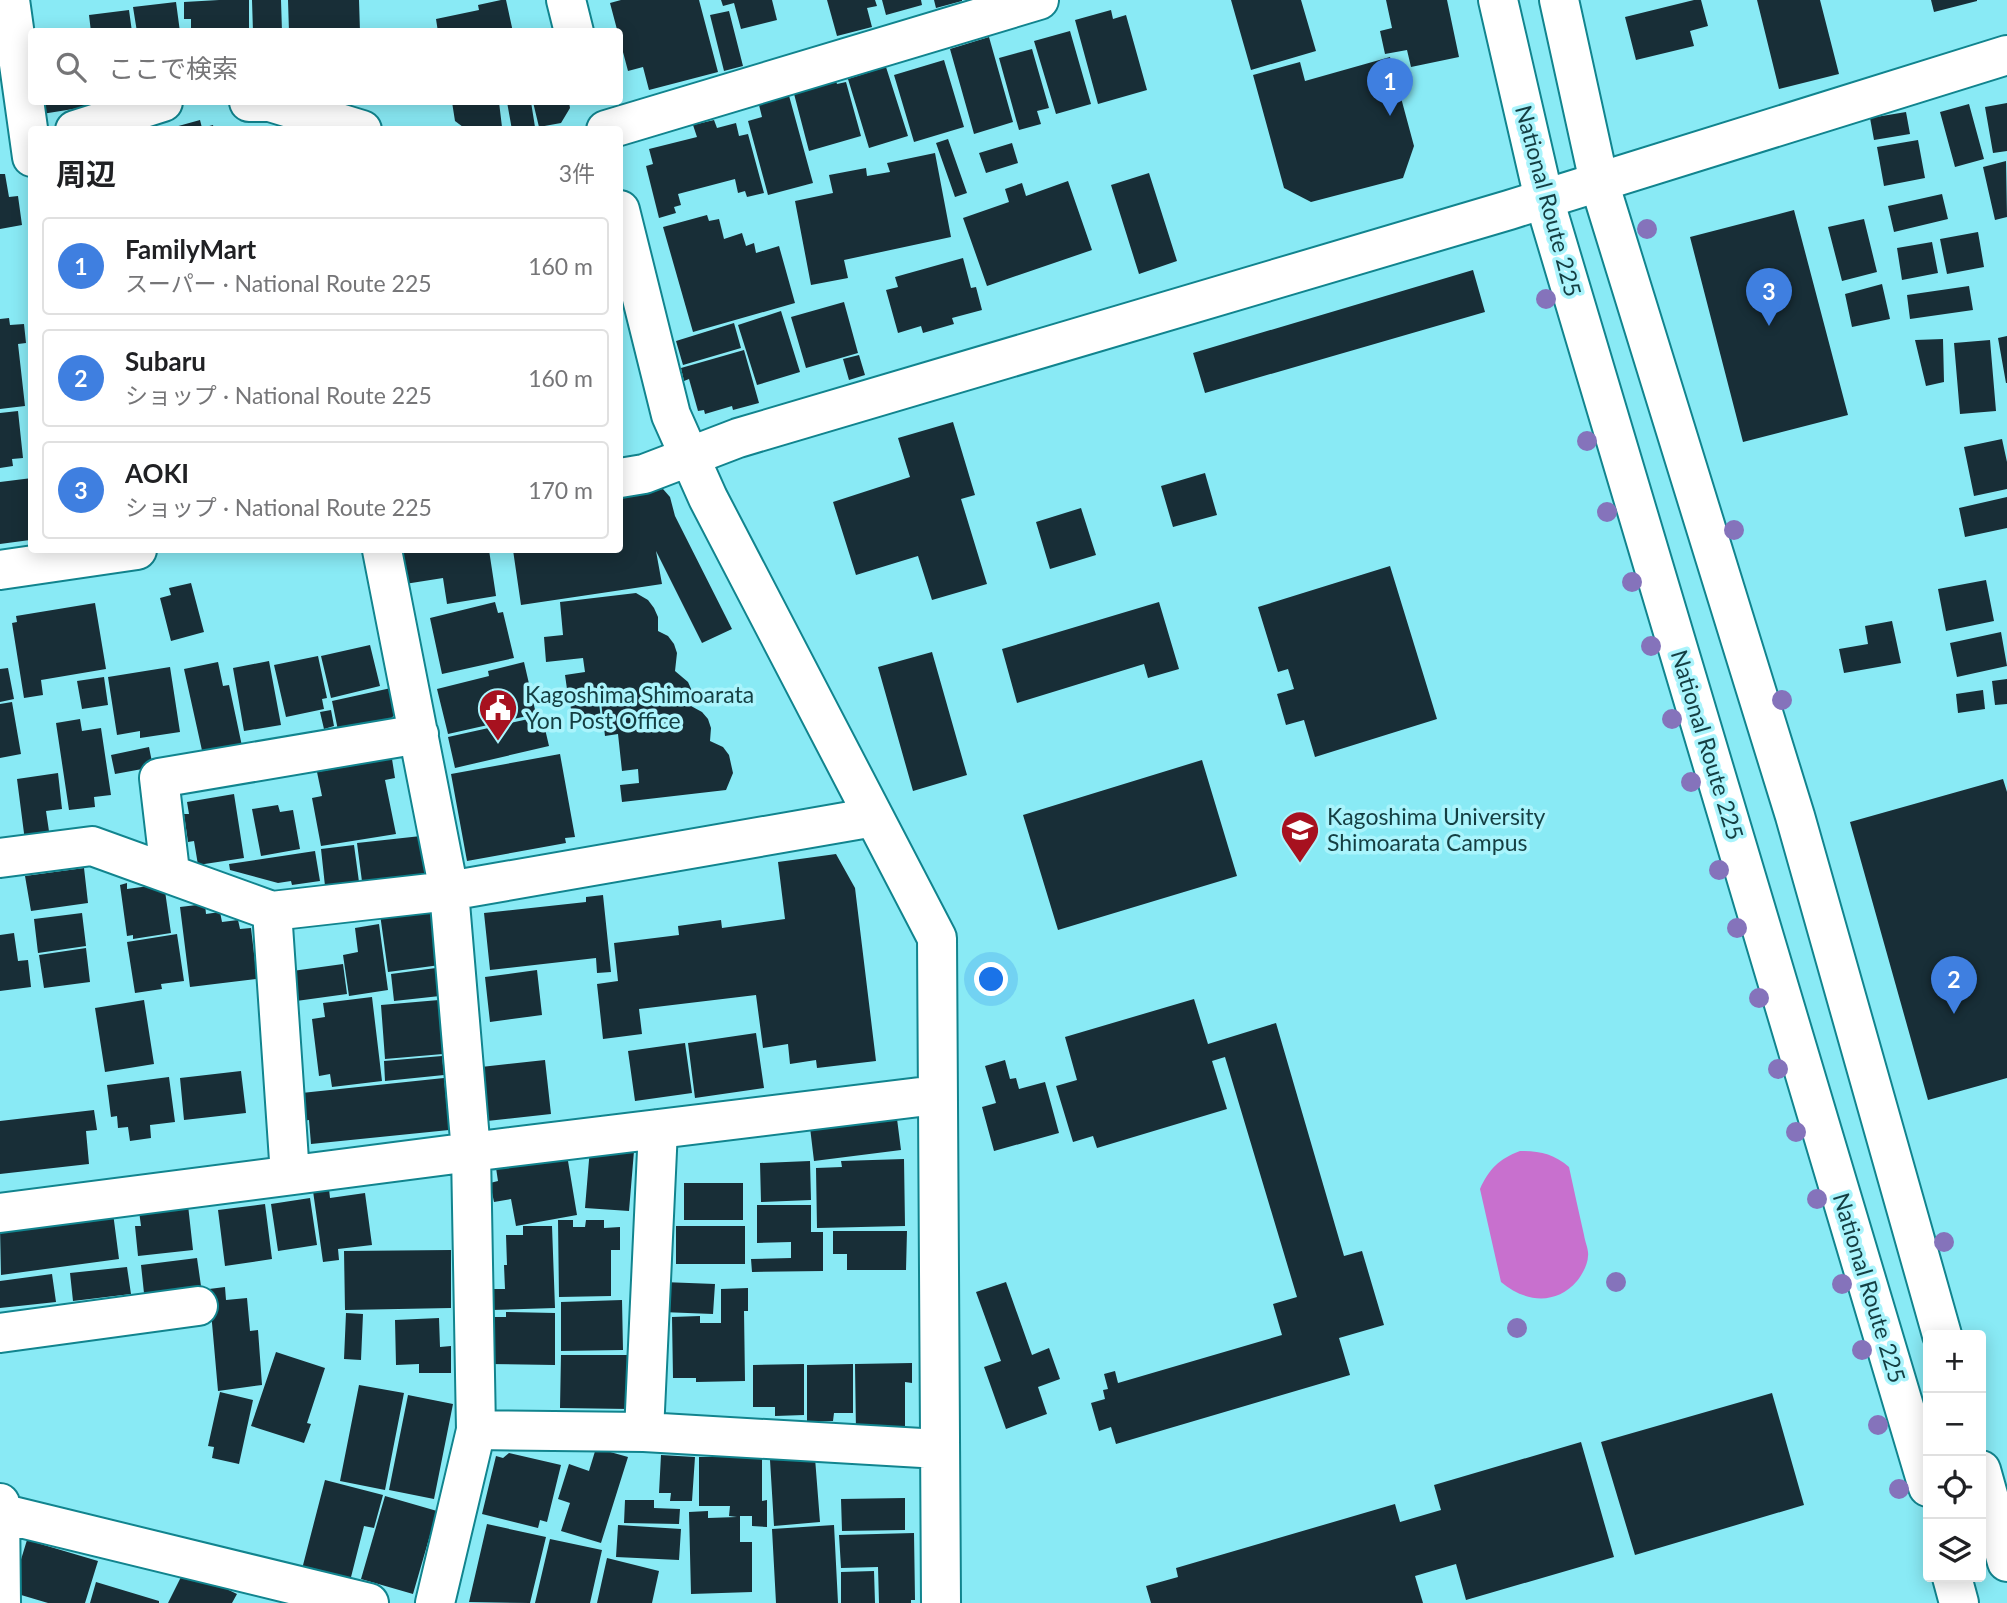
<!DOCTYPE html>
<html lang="ja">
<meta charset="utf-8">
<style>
:root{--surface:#fff;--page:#f6f6f6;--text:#202124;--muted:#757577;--line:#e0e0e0;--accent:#a7111f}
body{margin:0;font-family:Lato,"Noto Sans JP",sans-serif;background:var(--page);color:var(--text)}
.controls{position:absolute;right:21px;bottom:21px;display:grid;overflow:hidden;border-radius:7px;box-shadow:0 4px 18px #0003}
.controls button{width:63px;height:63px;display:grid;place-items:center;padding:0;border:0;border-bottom:2px solid var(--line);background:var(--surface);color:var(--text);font:35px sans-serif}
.you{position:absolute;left:992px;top:980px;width:24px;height:24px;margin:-18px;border:5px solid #fff;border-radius:50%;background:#1a73e8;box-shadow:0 0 0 10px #1a73e833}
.badge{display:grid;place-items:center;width:46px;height:46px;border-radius:50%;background:var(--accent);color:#fff;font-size:23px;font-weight:700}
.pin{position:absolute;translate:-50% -58px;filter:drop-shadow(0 2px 4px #0008)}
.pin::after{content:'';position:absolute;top:37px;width:24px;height:21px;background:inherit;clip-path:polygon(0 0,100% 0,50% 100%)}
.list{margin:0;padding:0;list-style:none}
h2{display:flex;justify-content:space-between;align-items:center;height:91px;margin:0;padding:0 28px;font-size:30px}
h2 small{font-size:23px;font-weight:400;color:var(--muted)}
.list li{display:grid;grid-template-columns:46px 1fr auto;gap:21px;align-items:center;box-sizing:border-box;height:98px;margin:0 14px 14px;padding:0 14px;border:2px solid var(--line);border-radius:7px}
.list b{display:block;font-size:26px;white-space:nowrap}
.list p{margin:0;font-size:23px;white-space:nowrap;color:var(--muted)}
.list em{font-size:23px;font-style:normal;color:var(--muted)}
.icon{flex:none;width:38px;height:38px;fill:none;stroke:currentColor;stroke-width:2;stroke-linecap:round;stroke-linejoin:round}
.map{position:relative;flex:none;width:2007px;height:1603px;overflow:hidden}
.search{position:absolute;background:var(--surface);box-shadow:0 4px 18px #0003;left:28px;top:28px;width:595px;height:77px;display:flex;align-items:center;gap:18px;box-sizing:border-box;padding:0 24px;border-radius:7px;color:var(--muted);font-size:26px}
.panel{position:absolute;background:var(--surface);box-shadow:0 4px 18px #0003;left:28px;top:126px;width:595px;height:427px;border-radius:7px}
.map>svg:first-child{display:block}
.forest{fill:#c870ce}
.building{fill:#182e37}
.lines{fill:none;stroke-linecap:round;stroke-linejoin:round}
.minor-casing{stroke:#11848e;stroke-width:42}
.trunk-casing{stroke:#11848e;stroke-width:42}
.minor{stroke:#fff;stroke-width:38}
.trunk{stroke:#fff;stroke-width:38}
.tree{fill:#8573bb}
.labels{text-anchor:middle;stroke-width:7;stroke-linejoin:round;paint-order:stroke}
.street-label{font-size:23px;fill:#143e42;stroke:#aaf4fc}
.poi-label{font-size:23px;fill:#143e42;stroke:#aaf4fc;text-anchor:start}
</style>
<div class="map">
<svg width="2007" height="1603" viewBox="0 0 2007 1603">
<rect width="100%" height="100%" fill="#89eaf5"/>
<path class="forest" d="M1520,1151C1540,1151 1554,1154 1569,1167C1574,1190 1579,1213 1584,1235C1585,1242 1589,1250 1588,1256C1588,1264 1582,1275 1577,1281C1556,1306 1524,1302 1501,1282L1480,1189C1489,1169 1499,1159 1520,1151Z"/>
<path class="building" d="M219,0H249V32H191V19H184V2Z
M252,0H281L282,32H253Z
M288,0H359L360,32H289Z
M501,0H506L513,32H438L436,19L479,10L478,5Z
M621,0H699L718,72L649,90L643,67L628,71L610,3Z
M721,0H772L777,20L741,29L734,3L723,6Z
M827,0H875L877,6L867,8L872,27L837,36Z
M882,0H921L922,5L886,15Z
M934,0H962V1L936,8Z
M1231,0H1301L1316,51L1251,70Z
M1386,0H1447L1459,57L1411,67L1407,50L1385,54L1380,31L1392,28Z
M1694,0H1701L1708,26L1690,31L1694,46L1636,60L1625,17Z
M1757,0H1820L1839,74L1779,89Z
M1931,0H1977V1L1934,12Z
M176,2L180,32H137L133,7Z
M129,10L132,32H91L89,15Z
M1111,10L1113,19L1126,15L1147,90L1098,104L1075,20Z
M729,11L743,66L724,71L710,15Z
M1070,31L1091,104L1056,114L1034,41Z
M989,37L1013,122L974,134L950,49Z
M1032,49L1049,108L1037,111L1041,124L1019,130L999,58Z
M1390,57L1414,146L1403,178L1311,202L1284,188L1253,75L1300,62L1305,81Z
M944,60L964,127L914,142L894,75Z
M886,67L908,136L869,148L848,79Z
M835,78L837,84L846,82L861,136L809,151L793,90Z
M788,92L813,183L768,195L748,121L762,117L758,101Z
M40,102H97L98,105L42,114Z
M452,102H499L502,127L467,130L455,121Z
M507,102H531L535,127L512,130Z
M533,102H569L570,108L561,123L539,127Z
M2007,103V151L1993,153L1985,107Z
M1969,104L1984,159L1955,167L1940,112Z
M1906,112L1910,134L1874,140L1870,118Z
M200,120L202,128L213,125L214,130H164Z
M714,120L717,128L736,123L739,136L748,134L764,193L747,197L745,191L738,193L735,179L678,194L681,205L674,207L676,213L659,218L646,166L653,164L649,149L697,137L693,125Z
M948,139L967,193L955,197L936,143Z
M1918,140L1925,178L1884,186L1877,147Z
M1012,143L1018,163L986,173L979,153Z
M935,153L951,237L844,260L848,278L811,285L795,201L833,193L829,175L866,168L867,176L890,172L887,163Z
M2006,161L2007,217L1995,220L1983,167Z
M1149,173L1177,261L1139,274L1111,185Z
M0,174H5L9,197L18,196L22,225L0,229Z
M1068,181L1092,250L987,286L963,218L1009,202L1005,189L1022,183L1026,196Z
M1942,194L1948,219L1894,232L1888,206Z
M1794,210L1848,415L1743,442L1690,237Z
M707,215L709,221L719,219L724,239L742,233L746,246L754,243L756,253L779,246L795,303L693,332L663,227Z
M1864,219L1877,272L1842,281L1828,227Z
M1978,232L1984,267L1947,274L1940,239Z
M1932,242L1938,273L1902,280L1897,248Z
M963,258L971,288L976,287L982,310L952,318L954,324L923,333L921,326L898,333L886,290L898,287L895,277Z
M1473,270L1485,312L1205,393L1193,353Z
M1882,284L1890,319L1852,327L1845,294Z
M1969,286L1973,310L1910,319L1907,295Z
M844,302L858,353L806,368L791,317Z
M781,311L800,372L757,385L738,325Z
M9,318L10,325L24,324L26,343L18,344L25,406L0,409V319Z
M734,323L741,348L683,365L676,341Z
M2007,336V383H2006L1998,338Z
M1943,339L1944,382L1926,386L1915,340Z
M1990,340L1996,411L1960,414L1954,343Z
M744,350L759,403L733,410L732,406L705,414L704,410L698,411L689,379L684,381L681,368Z
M859,355L865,375L849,380L843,359Z
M18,411L23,458L12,459L13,466L0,468V413Z
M953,422L975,495L961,499L987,584L932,600L918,556L856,575L833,502L910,477L898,438Z
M2002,439L2007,462V489L1974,496L1964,447Z
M1205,473L1217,515L1173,527L1161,486Z
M32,478V528H28L30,540L0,544V482Z
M663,489L670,497L675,516L732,629L702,643L656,551L662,584L521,605L513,550H620V496Z
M2007,497V528L1965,537L1959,508Z
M1081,508L1096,555L1050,569L1036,522Z
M400,550H489L496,596L447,604L443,578L405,584Z
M1390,566L1437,719L1315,757L1304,720L1286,725L1277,694L1294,689L1288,669L1278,672L1258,607Z
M1986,580L1994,621L1946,631L1938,589Z
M191,583L204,632L171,641L160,598L171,595L169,588Z
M636,593L648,600L654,608L658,617V631L668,636L674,644L677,653L675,671L688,682L692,691L691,706L702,712L708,719L711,728L710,741L723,747L729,755L733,773L726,790L622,802L620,785L639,783L638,769L622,771L618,734L605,736L600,693L568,696L565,675L585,672L583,658L546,662L544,637L563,635L560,602Z
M495,602L498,613L503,612L514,658L442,674L430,618Z
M1159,602L1179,669L1148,678L1144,664L1017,703L1002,649Z
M95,603L106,669L41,680L43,695L24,698L12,623L17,622L16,616Z
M1892,621L1901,663L1844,673L1839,649L1868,644L1865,626Z
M2001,632L2007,666L1957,677L1950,643Z
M370,645L380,686L331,698L321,656Z
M932,652L967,775L913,791L878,667Z
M318,656L327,698L322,699L324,709L286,717L274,665Z
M269,661L281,725L244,731L233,668Z
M218,662L223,686L229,685L242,746L203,755L184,669Z
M524,662L536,714L448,734L437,689L489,676L488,671Z
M170,667L180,732L140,738V731L117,735L108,677Z
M8,668L14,699L0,702V669Z
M104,677L108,705L82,709L77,681Z
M2007,679V704L1995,705L1992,681Z
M391,688L397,712L385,725L339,735L332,701Z
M1983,690L1985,709L1958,713L1956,694Z
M598,695L601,719L572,722L570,699Z
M12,702L21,754L0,758V704Z
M331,710L334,726L324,729L320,712Z
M542,716L549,746L455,768L448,737Z
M80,719L82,731L101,728L111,795L94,797L95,807L69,810L56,723Z
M149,747L153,767L115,774L111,755Z
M560,754L575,837L565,838L566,843L467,861L451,774Z
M392,759L395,778L385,780L396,834L321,846L312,798L322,796L317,772Z
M1202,760L1237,876L1058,930L1023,815Z
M58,773L62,809L46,811L50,838L25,841L17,779Z
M2003,779L2007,792V1078L1928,1100L1850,822Z
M234,794L244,858L198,865L194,841L188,842L184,814H189L187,802Z
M278,805L280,812L293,810L300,849L261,856L252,809Z
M421,836L425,874L420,882L363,889L357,843Z
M354,845L359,882L325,886L321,849Z
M315,851L320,881L292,885L291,881L278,883L230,870L229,864Z
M836,854L855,888L876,1061L817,1068L816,1060L790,1064L788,1044L763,1048L756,995L639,1009L642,1034L603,1039L597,984L618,981L614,943L679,935L678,926L721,920L722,928L785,919L778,862Z
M84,868L88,903L31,911L25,876Z
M127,883V889L164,884L171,933L133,939V935L127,936L120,885Z
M603,895L611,972L597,973L596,958L490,970L484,913L586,902V897Z
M205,904L206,914L220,912L222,922L238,920L240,929L251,928L257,979L190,987L180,907Z
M425,907L434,917L440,965L388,972L380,914Z
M82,913L86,946L38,953L34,919Z
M379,924L388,990L349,996L343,955L358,952L355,928Z
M14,933L18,961L28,960L31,987L0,991V935Z
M177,934L184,981L161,984L162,989L135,993L127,942Z
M86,948L90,982L44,988L39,955Z
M343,964L347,994L289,1002L285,972Z
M436,968L440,996L394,1001L391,974Z
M537,970L542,1015L490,1022L485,977Z
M372,997L382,1081L332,1087L330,1074L319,1076L312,1019L325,1017L323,1003Z
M1194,999L1208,1044L1276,1023L1344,1256L1362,1251L1384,1325L1339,1338L1350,1375L1116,1444L1111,1427L1099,1431L1091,1403L1105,1399L1103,1390L1108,1389L1104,1374L1115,1371L1118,1383L1282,1335L1273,1304L1297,1297L1225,1057L1212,1061L1227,1109L1097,1148L1093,1136L1073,1142L1056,1086L1077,1080L1065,1037Z
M144,1000L154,1064L105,1072L95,1008Z
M439,1000L443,1054L385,1059L381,1005Z
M756,1033L764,1088L695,1098L688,1043Z
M685,1043L692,1093L635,1101L628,1051Z
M442,1056L444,1075L385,1081L384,1061Z
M545,1060L551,1114L487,1121L481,1067Z
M1005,1060L1010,1079L1016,1078L1019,1089L1045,1082L1059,1133L994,1151L982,1107L996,1103L985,1066Z
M241,1071L246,1113L184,1120L180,1078Z
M169,1077L175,1122L150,1125L151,1138L130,1141L128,1127L118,1128L117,1116L111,1117L107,1085Z
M444,1078L449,1130L311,1144L309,1120L294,1122L292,1094Z
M94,1110L97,1130L86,1131L89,1164L0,1174V1121Z
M896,1111L901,1150L814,1161L809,1119Z
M590,1148L634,1151L629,1211L585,1208Z
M567,1155L577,1215L516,1226L511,1199L494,1202L490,1183L498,1181L496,1168Z
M904,1159L905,1226L817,1228L816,1168L842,1167L841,1161Z
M810,1161L811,1200L761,1202L760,1163Z
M684,1183H743V1220H684Z
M329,1189L330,1198L365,1193L372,1245L338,1249L339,1260L323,1262L313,1191Z
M310,1198L317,1245L278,1251L271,1204Z
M265,1204L272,1259L225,1266L218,1210Z
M188,1205L193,1250L138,1256L135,1226H141L139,1211Z
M757,1205H811V1232H823V1271L752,1272L751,1259L791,1258V1242L757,1243Z
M113,1213L119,1259L1,1275L0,1228Z
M558,1220H573V1227H585L586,1220H604V1228L620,1227V1250H611V1296L559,1297Z
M523,1226H552L555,1308L492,1310V1289H505L504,1265H507L506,1235H523Z
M676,1226H745V1264H676Z
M833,1231H907L906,1270H847V1254H833Z
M451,1250V1308L345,1310L344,1251Z
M197,1258L201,1286L144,1293L141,1265Z
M127,1267L131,1294L73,1301L70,1273Z
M52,1274L56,1302L0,1308V1281Z
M663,1282L715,1284L713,1314L662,1312Z
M1006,1282L1032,1355L1049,1348L1060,1379L1038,1387L1047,1414L1006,1429L984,1367L1001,1361L976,1292Z
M225,1287L226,1300L247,1298L250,1331L258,1330L262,1385L218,1391L209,1289Z
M748,1288V1311H744L745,1381L696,1382V1378H673L672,1317L700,1316V1323H721V1289Z
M622,1300L623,1350L561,1351V1302Z
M506,1312L555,1313V1365L487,1364L488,1317H506Z
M346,1313L363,1314L361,1360L344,1359Z
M439,1318L440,1347L451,1346V1373H419V1364L396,1365L395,1320Z
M276,1352L325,1368L307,1423L311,1424L304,1443L251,1426Z
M561,1355H630L629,1409L560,1408Z
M912,1363V1383L905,1382V1431L856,1432L855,1364Z
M804,1364V1415L775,1416V1407H753V1365Z
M853,1364V1413H834L833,1421L807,1422V1365Z
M359,1385L404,1393L385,1490L340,1481Z
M220,1392L253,1400L239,1464L212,1458L214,1447L208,1446Z
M1772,1393L1804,1505L1635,1555L1601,1442Z
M408,1395L453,1404L434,1499L389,1490Z
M1581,1442L1614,1557L1466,1600L1456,1564L1415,1576L1423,1603H1151L1146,1586L1178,1577L1176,1568L1395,1504L1400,1522L1441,1510L1434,1485Z
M596,1448L628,1457L601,1543L561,1531L570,1503L558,1499L569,1464L589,1471Z
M509,1453L561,1465L547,1522L540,1520L538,1528L482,1514L496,1456L503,1458Z
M661,1455L695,1457L692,1501H670L671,1493H659Z
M699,1457H762V1501L767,1500V1527L752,1526V1516H740V1542H752V1592L691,1594L689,1512L708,1511V1518L737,1517L729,1516L730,1506H699Z
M815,1458L820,1522L774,1526L770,1460Z
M325,1480L383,1495L374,1528L364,1526L350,1581L302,1569Z
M385,1496L437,1511L413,1594L361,1579Z
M905,1498V1530L842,1531L841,1499Z
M625,1500H654V1508L680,1509L679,1524L624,1523Z
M487,1524L546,1537L530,1603L469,1602Z
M618,1525L681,1529L679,1560L616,1557Z
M834,1525L838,1603H776L772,1529Z
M914,1533L915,1600H911V1603H879L878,1567L841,1568L839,1535Z
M550,1539L602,1550L590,1603H535Z
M27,1540L98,1561L85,1603H48L11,1592Z
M607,1558L659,1571L652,1603H597Z
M185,1569L237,1594L232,1603H168Z
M874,1571L875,1603H841V1572Z
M96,1582L159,1601V1603H90Z"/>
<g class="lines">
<g class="minor-casing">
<path id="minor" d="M10,0L32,157
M566,0L574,32
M249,102H270L362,130
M75,130L163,102
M606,130L1039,0
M620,210L671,415L708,498L937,938L941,1603
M620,478L644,474L738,438L1509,210L2007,55
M382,550L449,891L471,1152L476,1430L435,1603
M0,570L137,550
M0,858L92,846L272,911L449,891L874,817
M170,872L159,778L419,734
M272,911L290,1175
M0,1213L471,1152L936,1095
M0,1333L198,1306
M476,1430L644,1432L939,1449
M644,1432L658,1129
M0,1503L1,1603
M0,1513L369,1603"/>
</g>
<g class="trunk-casing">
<path id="trunk" d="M1498,0L1544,199L1928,1487
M1559,0L1599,182L1795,816L1942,1335
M1981,1470L2007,1562
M1952,1577L1959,1603"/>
</g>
<use href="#minor" class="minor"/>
<use href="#trunk" class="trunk"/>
</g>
<g class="tree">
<circle cx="1647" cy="229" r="10"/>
<circle cx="1546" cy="299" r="10"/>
<circle cx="1587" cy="441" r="10"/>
<circle cx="1607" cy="512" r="10"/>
<circle cx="1734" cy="530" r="10"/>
<circle cx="1632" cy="582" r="10"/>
<circle cx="1651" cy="646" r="10"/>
<circle cx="1782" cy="700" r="10"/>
<circle cx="1672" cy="719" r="10"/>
<circle cx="1691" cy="782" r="10"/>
<circle cx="1719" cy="870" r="10"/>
<circle cx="1737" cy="928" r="10"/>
<circle cx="1759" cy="998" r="10"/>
<circle cx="1778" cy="1069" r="10"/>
<circle cx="1796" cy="1132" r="10"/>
<circle cx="1817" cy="1199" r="10"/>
<circle cx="1944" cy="1242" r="10"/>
<circle cx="1616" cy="1282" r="10"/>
<circle cx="1842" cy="1284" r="10"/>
<circle cx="1517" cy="1328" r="10"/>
<circle cx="1862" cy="1350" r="10"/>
<circle cx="1878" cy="1425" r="10"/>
<circle cx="1899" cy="1489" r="10"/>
</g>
<defs>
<g id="civic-pin" transform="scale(2.0125)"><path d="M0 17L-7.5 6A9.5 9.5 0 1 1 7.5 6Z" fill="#a7111f" stroke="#aaf4fc"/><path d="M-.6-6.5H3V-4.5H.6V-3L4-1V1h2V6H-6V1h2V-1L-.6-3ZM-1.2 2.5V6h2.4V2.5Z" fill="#fff"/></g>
<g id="university-pin" transform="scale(2.0125)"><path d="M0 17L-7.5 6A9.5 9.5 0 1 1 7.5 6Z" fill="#a7111f" stroke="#aaf4fc"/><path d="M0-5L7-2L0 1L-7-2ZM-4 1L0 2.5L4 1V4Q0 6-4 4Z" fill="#fff"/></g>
</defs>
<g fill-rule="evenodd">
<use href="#civic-pin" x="498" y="708"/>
<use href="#university-pin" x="1300" y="830"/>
</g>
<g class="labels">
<g class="street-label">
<text transform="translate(1548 201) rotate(75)" y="8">National Route 225</text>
<text transform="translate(1707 745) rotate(73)" y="8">National Route 225</text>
<text transform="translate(1869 1288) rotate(73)" y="8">National Route 225</text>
</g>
<g class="poi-label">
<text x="525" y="703">Kagoshima Shimoarata<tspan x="525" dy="26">Yon Post Office</tspan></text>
<text x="1327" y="825">Kagoshima University<tspan x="1327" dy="26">Shimoarata Campus</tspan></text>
</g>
</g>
</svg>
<div class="controls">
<button>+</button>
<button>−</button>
<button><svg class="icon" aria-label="locate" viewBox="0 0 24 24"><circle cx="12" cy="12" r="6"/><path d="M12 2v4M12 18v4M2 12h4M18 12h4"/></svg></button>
<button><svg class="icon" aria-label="layers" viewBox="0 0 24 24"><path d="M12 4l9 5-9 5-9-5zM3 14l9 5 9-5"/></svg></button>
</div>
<div class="you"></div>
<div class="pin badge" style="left:1390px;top:116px;background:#3f7fe0">1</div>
<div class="pin badge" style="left:1954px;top:1014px;background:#3f7fe0">2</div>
<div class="pin badge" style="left:1769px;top:326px;background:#3f7fe0">3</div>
<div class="search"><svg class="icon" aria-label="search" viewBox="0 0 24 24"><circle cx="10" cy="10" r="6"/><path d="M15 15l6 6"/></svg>ここで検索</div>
<section class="panel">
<h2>周辺<small>3件</small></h2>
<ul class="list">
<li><span class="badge" style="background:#3f7fe0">1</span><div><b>FamilyMart</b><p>スーパー · National Route 225</p></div><em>160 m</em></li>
<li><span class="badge" style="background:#3f7fe0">2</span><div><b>Subaru</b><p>ショップ · National Route 225</p></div><em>160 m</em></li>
<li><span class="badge" style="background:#3f7fe0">3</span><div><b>AOKI</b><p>ショップ · National Route 225</p></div><em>170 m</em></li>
</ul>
</section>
</div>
